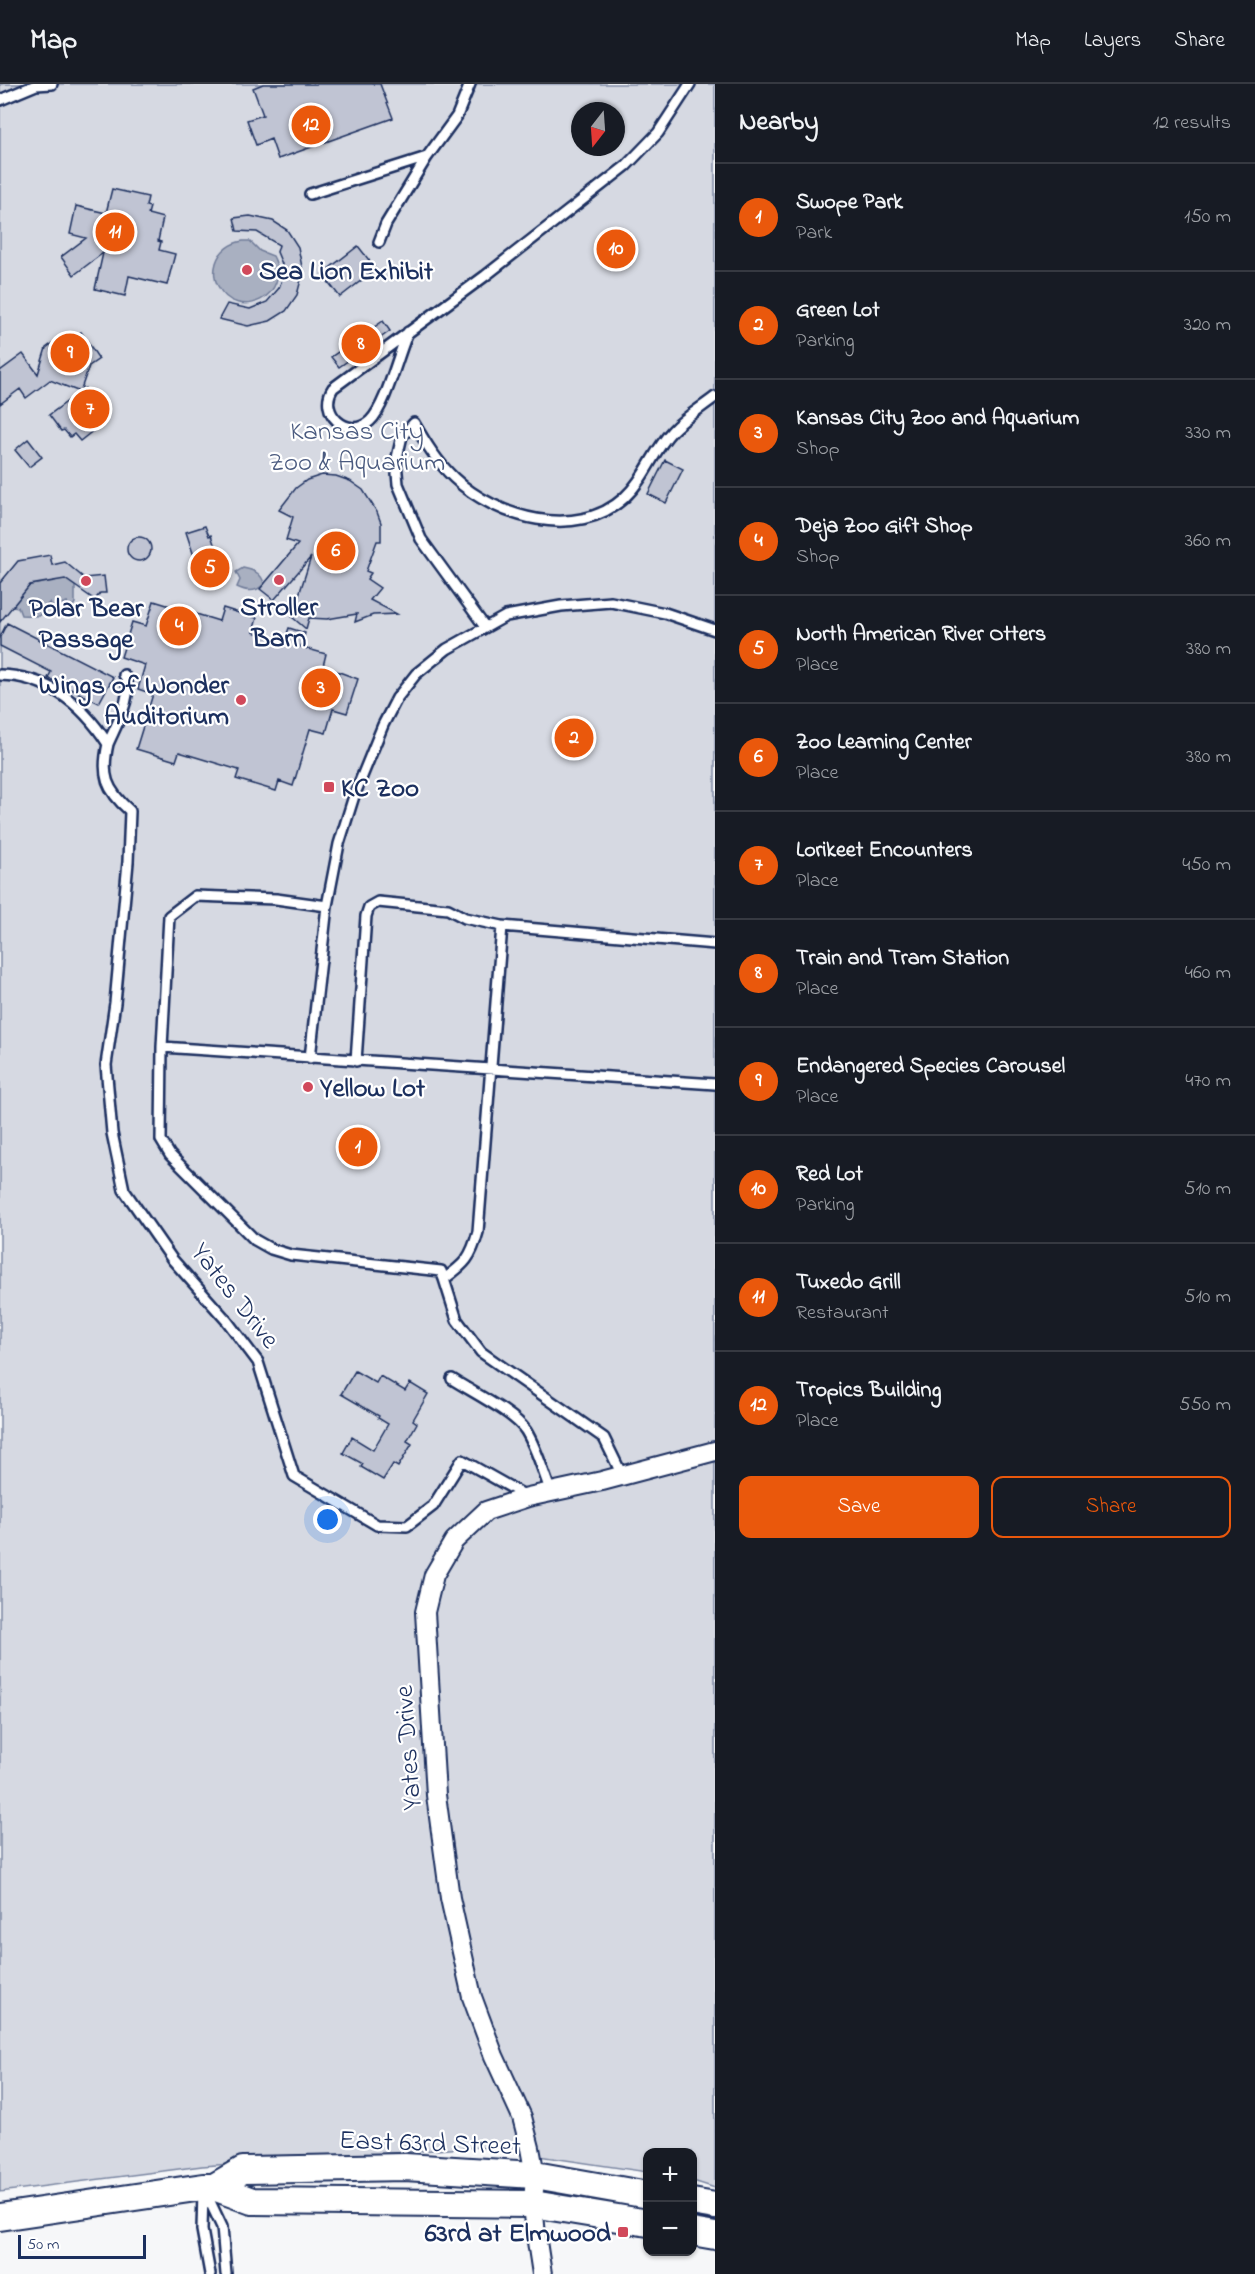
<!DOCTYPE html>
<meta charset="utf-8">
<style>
:root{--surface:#171b24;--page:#242831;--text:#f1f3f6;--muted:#9ea1a6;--line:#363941;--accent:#ea580c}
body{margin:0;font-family:"Indie Flower",sans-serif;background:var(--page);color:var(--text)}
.controls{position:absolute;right:18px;bottom:18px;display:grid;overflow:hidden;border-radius:12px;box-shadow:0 2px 4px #0004}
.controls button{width:54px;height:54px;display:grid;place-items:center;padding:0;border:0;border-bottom:2px solid var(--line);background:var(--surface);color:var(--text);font:30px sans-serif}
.compass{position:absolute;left:571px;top:18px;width:54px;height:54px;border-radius:50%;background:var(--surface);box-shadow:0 2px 4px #0004;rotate:197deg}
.scale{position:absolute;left:18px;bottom:15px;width:128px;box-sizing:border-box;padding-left:6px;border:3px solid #1b2f5e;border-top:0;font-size:16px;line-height:21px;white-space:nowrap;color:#1b2f5e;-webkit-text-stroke:4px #fff;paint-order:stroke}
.you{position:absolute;left:328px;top:1436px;width:21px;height:21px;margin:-15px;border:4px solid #fff;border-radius:50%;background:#1a73e8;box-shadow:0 0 0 9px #1a73e833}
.badge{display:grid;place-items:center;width:39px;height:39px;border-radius:50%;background:var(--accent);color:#fff;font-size:20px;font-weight:700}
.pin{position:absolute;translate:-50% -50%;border:3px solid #fff;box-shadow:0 2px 6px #0006}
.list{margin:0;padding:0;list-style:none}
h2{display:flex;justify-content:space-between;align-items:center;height:78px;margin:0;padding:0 24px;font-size:26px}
h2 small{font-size:20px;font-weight:400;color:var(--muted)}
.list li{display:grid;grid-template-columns:39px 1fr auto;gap:18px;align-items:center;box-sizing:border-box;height:108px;padding:0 24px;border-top:2px solid var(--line)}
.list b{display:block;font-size:22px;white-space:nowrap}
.list p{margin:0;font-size:20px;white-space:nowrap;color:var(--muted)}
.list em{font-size:20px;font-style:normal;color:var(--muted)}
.actions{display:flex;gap:12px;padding:18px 24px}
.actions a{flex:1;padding:14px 0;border:2px solid var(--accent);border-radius:12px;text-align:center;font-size:21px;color:var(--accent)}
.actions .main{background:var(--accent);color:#fff}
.map{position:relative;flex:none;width:715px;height:2190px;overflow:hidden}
header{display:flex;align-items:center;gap:36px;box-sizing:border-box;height:84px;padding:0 30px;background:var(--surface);border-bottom:2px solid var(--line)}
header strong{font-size:28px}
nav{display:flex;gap:33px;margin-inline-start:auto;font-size:21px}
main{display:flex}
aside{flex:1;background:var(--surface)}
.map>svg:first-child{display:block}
.green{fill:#d6d9e2;stroke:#7884a0;stroke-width:1.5;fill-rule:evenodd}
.water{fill:#a9b0c1;stroke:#707c99;stroke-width:1.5}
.building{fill:#c0c4d3;stroke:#1b2f5e;stroke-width:1.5}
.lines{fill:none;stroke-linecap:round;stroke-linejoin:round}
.service-casing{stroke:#1b2f5e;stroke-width:14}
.minor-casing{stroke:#1b2f5e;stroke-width:22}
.secondary-casing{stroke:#1b2f5e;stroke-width:30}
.service{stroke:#fff;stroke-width:9}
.minor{stroke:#fff;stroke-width:18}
.secondary{stroke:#fff;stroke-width:26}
.poi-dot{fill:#d1495b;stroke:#fff;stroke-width:2}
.labels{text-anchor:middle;stroke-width:4.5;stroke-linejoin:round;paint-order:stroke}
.poi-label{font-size:27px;font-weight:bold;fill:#1b2f5e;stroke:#fff;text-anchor:start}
.park-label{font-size:27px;fill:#4a5a7f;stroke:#fff}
.street-label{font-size:27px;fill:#1b2f5e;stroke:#fff}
</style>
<header>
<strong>Map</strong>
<nav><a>Map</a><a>Layers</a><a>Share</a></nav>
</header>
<main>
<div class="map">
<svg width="715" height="2190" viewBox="0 0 715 2190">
<rect width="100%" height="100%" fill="#f6f7f9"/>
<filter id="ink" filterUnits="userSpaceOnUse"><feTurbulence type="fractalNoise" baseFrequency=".0167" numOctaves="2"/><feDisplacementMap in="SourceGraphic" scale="12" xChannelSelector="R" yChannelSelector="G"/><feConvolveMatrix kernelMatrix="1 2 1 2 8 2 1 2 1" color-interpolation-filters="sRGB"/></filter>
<g filter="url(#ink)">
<path class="green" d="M0,0H715V2104L693,2097L692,2068H648L647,2088L478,2063L202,2082L0,2108ZM580,27H616V63H580Z"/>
<path class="water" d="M243,157H250L260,167L273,172C294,211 237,240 218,202C214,195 214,186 216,179C220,166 231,159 243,157Z
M243,484C253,486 262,489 264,500C256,509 247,508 237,503L240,496L236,488Z
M61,492L75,502V519L72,524L68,522L67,518L52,523L50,518L45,523L48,525L42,527L39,532L21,531L18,523L13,522L30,501L55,497Z"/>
<path class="building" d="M263,0H380L393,34L278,75L271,55L256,61L247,36L263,31L253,4Z
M112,105L148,113L146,122L150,123L148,130L163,134L158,157L161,158L159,166L175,170L167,201L129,192L125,212L95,205L103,169L74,191L61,173L86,154L70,150L76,122L106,129Z
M250,132L273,137L287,146L298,163L303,188L297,211L286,227L270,237L248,242L219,235L227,220L250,225L267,218L279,204L283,192L282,180L277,168L279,161L257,148L237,147L234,134Z
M358,162L376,185L340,213L322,190Z
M383,237L390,247L339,283L331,273Z
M81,248L99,275L89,282L80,308L85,304L105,330L95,338L99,342L80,357L74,350L70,353L64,346L61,347L49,331L80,308L50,296L26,314L20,305L0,320V287L23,270L38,290L46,264L57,256L70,255Z
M28,355L42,373L29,383L15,366Z
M665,376L683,385L666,419L648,410Z
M322,391L336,392L350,397L363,406L377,428L381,439V457H377L366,487L371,489L367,495L380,504L370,516L397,530L373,531L355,538L357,530L327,535L309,534L306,545L292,533L311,473L274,516L260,505L298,460L286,456L293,433L279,426L296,404L307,396Z
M205,442L209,452L211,451L216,466L194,472L186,448Z
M127 465a12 12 0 1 1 24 0a12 12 0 1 1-24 0Z
M50,471L52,481L65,478L84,494L104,492L106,509H100L95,516L65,495L30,501L0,538V499L18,477Z
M154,517L219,537L223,524L239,529L257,534L253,548L284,558L289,544L305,549L301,563L326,570L323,582L358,595L347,629L333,625L326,649L310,645L293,702L279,697L276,707L236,695L239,686L179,668L176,677L136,665L153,610L138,605L145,581L121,573L132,538L146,542Z
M7,539L113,593L99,619L48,594L51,588L0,562V553Z
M355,1287L376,1299L380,1292L405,1307L410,1299L428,1310L413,1336L417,1339L407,1357L412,1360L398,1383L393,1380L383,1396L361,1383L363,1380L343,1369L352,1353L373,1366L388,1340L378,1334L379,1332L341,1310Z"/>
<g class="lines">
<g class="service-casing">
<path id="service" d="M0,16L36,1L52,0
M310,110L427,73L457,32L470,0
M379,158L386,140L427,73
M408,248C398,270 386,322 370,337C348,357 317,328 333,304L485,192L626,82L658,49L690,0
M485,543L421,455L398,400L396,378L402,352L414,339C425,358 437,378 454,394C496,434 577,457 624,414C645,395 653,367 672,347C684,334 701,324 715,313
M0,591C48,592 83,621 108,660C101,691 106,706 130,727L128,778L115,919L106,981L112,1049L124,1106L172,1175L227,1237L258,1278L294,1392L377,1441L407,1442L433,1422L462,1376L526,1412
M108,660C115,643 136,608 124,591
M327,822L276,815L195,812L169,832L162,963L715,1000
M502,842L715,860
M162,963L161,1056L170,1071L255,1156L271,1165L291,1171L441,1187L444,1195C465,1180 471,1174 478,1148L502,842L465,834L448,825L378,818L369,823L366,832L356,977
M310,974L327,822L339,760L354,712L383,641L397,614L416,590L447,565L506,532L561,522L611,518L665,529L715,546
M444,1195L457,1236L481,1268L604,1354L622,1391
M452,1295C470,1307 515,1329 526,1347C537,1365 543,1388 551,1408
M203,2106L202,2146L210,2190
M205,2107L222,2143L226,2190"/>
</g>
<g class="minor-casing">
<path id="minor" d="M542,2190L536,2151L533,2120L535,2091L530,2064L522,2033L494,1972L472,1913L450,1814L436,1711L425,1528L434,1491L454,1457L486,1427L528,1413L602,1397L715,1367"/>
</g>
<g class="secondary-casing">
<path id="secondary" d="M214,2103L243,2086L405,2083L535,2091L648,2111
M692,2118L715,2122
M0,2133L203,2103H214L252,2117L533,2120L648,2139
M692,2148L715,2152"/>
</g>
<use href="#service" class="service"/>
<use href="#minor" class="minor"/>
<use href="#secondary" class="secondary"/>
</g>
</g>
<g class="poi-dot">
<circle cx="247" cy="186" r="6"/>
<circle cx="279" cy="496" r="6"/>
<circle cx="86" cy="497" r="6"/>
<circle cx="241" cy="616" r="6"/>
<rect x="323" y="697" width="12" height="12" rx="3"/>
<circle cx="308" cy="1003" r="6"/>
<rect x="617" y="2142" width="12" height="12" rx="3"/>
</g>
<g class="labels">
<g class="poi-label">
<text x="259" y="195">Sea Lion Exhibit</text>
<text x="279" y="531" text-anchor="middle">Stroller<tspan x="279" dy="31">Barn</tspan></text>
<text x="86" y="532" text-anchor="middle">Polar Bear<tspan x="86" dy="31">Passage</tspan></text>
<text x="229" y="609" text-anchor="end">Wings of Wonder<tspan x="229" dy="31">Auditorium</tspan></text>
<text x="341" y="712">KC Zoo</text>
<text x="320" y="1012">Yellow Lot</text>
<text x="611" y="2157" text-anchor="end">63rd at Elmwood</text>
</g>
<g class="park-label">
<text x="357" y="355">Kansas City<tspan x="357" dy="31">Zoo &amp; Aquarium</tspan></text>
</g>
<g class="street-label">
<text transform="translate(236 1211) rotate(52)" y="9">Yates Drive</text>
<text transform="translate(407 1664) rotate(-94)" y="9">Yates Drive</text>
<text transform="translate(430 2058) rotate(2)" y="9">East 63rd Street</text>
</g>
</g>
</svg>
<div class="controls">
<button>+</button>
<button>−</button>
</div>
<svg class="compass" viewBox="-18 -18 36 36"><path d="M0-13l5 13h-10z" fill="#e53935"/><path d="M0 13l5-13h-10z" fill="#9ea1a6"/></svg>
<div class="scale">50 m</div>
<div class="you"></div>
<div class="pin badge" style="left:358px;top:1063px">1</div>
<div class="pin badge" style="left:574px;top:654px">2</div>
<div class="pin badge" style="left:321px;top:604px">3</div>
<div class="pin badge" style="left:179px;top:542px">4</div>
<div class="pin badge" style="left:210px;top:484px">5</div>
<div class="pin badge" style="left:336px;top:467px">6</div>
<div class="pin badge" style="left:90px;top:325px">7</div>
<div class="pin badge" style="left:361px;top:260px">8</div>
<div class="pin badge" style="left:70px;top:269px">9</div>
<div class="pin badge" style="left:616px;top:165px">10</div>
<div class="pin badge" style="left:115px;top:148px">11</div>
<div class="pin badge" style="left:311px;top:41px">12</div>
</div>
<aside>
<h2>Nearby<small>12 results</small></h2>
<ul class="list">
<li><span class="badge">1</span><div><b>Swope Park</b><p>Park</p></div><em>150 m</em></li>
<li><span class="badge">2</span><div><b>Green Lot</b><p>Parking</p></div><em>320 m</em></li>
<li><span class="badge">3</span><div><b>Kansas City Zoo and Aquarium</b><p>Shop</p></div><em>330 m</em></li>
<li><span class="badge">4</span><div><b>Deja Zoo Gift Shop</b><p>Shop</p></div><em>360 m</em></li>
<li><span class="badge">5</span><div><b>North American River Otters</b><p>Place</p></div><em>380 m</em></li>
<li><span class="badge">6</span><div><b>Zoo Learning Center</b><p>Place</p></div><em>380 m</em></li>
<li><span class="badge">7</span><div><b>Lorikeet Encounters</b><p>Place</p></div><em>450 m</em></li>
<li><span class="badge">8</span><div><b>Train and Tram Station</b><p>Place</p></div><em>460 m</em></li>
<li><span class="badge">9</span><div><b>Endangered Species Carousel</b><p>Place</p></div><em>470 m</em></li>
<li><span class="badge">10</span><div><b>Red Lot</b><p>Parking</p></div><em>510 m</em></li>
<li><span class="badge">11</span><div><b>Tuxedo Grill</b><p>Restaurant</p></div><em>510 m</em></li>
<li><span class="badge">12</span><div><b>Tropics Building</b><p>Place</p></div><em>550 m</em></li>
</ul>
<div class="actions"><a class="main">Save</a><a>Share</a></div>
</aside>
</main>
